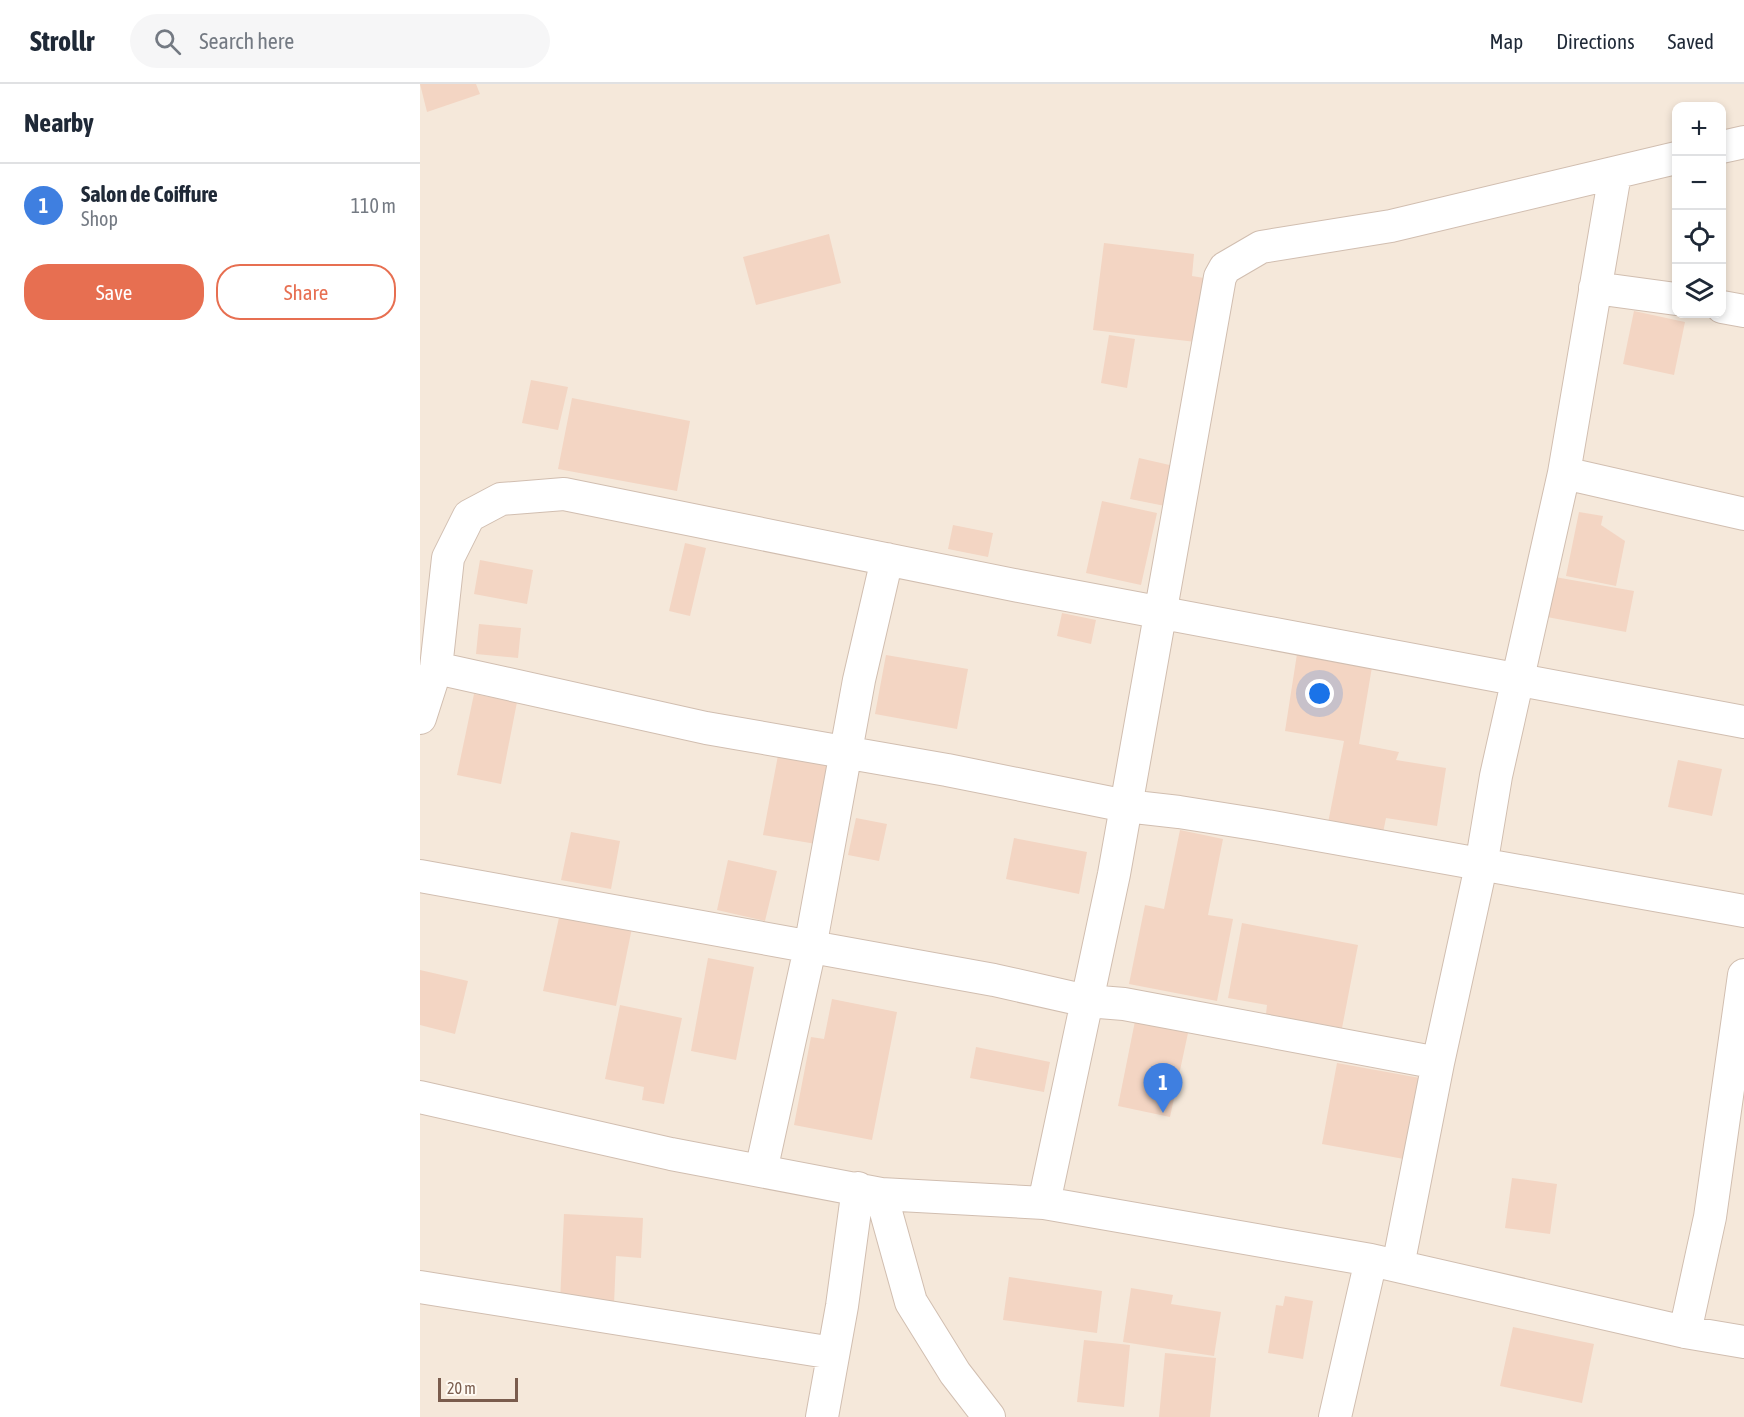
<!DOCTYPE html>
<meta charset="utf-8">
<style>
:root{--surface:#fff;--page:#f6f6f7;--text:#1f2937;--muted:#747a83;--line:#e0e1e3;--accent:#e76f51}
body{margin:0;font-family:"Asap Condensed",sans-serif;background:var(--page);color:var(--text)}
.controls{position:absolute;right:18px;top:18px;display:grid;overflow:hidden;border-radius:12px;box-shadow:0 3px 9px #0003}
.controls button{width:54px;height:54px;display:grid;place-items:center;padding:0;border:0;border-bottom:2px solid var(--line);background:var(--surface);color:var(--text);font:30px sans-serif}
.scale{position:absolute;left:18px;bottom:15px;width:80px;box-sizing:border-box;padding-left:6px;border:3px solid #7a5c4d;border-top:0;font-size:16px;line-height:21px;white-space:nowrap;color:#7a5c4d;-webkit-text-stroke:4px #fffaf3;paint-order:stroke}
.you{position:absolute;left:900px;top:610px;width:21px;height:21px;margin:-15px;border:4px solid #fff;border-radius:50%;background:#1a73e8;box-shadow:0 0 0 9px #1a73e833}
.badge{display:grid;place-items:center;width:39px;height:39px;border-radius:50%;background:var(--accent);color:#fff;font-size:20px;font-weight:700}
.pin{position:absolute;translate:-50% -50px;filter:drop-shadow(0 2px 3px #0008)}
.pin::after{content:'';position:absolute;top:32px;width:21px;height:18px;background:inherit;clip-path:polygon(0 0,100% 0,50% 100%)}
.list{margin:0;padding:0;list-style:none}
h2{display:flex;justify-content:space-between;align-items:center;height:78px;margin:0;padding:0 24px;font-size:26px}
h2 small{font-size:20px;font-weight:400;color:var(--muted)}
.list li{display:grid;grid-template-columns:39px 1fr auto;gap:18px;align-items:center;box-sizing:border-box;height:84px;padding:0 24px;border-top:2px solid var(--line)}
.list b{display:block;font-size:22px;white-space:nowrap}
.list p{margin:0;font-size:20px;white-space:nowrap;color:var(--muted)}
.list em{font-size:20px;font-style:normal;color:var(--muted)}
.actions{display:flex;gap:12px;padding:18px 24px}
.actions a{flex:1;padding:14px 0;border:2px solid var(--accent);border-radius:24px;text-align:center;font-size:21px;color:var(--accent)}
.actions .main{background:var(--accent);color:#fff}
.icon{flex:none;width:33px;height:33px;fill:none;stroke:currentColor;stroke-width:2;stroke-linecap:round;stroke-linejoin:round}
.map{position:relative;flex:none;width:1324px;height:1333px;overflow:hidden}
header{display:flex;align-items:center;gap:36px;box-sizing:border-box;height:84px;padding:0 30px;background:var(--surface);border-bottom:2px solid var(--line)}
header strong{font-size:28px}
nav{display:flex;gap:33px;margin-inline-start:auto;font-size:21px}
.search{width:420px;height:54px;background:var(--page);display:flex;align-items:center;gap:15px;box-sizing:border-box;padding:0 21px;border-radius:33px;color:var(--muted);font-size:22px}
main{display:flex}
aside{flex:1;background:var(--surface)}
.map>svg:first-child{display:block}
.residential{fill:#f5e8da;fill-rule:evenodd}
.building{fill:#f3d5c3}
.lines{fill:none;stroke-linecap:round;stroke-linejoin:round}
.street-casing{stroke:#d1beb0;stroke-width:34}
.street{stroke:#fff;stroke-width:32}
</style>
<header>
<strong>Strollr</strong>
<div class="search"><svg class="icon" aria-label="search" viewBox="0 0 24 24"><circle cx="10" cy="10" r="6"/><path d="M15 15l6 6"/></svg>Search here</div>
<nav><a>Map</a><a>Directions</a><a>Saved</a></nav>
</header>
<main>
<aside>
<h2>Nearby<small></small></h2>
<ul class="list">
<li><span class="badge" style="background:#3f7fe0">1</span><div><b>Salon de Coiffure</b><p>Shop</p></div><em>110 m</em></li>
</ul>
<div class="actions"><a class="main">Save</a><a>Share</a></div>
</aside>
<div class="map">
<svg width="1324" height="1333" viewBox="0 0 1324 1333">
<rect width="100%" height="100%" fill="#fdf6ec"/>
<path class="residential" d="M0,0H1324V1333H0ZM1256,22H1302V230H1256Z"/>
<path class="building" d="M0,0H56L60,10L7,28Z
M409,150L421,199L336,221L323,173Z
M684,159L774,170L772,192L784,194L776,258L673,246Z
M1214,227L1265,238L1254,291L1203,280Z
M689,251L715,255L707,304L681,299Z
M111,296L148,303L138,346L102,339Z
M152,314L270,337L257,407L138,385Z
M719,374L754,382L745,422L710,415Z
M682,417L737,429L721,501L666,489Z
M1159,428L1183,432L1181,441L1205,457L1196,502L1146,492Z
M533,441L573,449L568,473L528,465Z
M265,459L286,464L270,532L249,527Z
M60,476L113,486L107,520L54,510Z
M1135,493L1214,507L1206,548L1127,533Z
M642,529L676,536L671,560L637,552Z
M59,540L101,544L98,574L56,570Z
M877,570L952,583L939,660L979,668L976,676L1026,684L1017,742L966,734L963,749L908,739L924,657L865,647Z
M466,571L548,585L537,645L455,630Z
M54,610L97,618L81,700L37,691Z
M359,666L411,676L396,760L343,751Z
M1258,676L1302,685L1292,732L1248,723Z
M436,734L467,740L459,777L428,771Z
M760,746L803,755L788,831L813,835L797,917L709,900L725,821L744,825Z
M151,748L200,757L191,805L141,796Z
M594,754L667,768L659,810L586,795Z
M308,776L357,787L345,837L297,826Z
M140,829L212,844L196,922L123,907Z
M822,839L938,861L922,944L846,930L847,921L808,914Z
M288,874L334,883L316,976L271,967Z
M0,886L48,897L35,950L0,941Z
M412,915L477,928L452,1056L374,1041L391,953L404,955Z
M200,921L262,934L244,1020L222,1016L224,1003L185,995Z
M715,937L768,949L750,1033L698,1022Z
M556,963L630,978L624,1008L550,994Z
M917,979L1000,994L984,1075L902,1060Z
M1092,1094L1137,1100L1130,1150L1085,1144Z
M144,1130L223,1134L221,1174L196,1172L194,1221L140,1218Z
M589,1193L682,1207L677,1249L583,1236Z
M711,1204L753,1211L751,1220L801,1228L794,1272L703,1258Z
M865,1212L893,1217L883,1275L848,1269L856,1221L863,1222Z
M1093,1243L1174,1260L1162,1319L1080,1302Z
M664,1256L710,1261L704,1323L657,1318Z
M745,1269L796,1274L790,1333H739Z"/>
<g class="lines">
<g class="street-casing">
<path id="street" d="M1302,63L1324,58
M1175,204L1256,215
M1302,223L1324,227
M1144,389L1324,430
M16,584L28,474L49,432L81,415L144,410L599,502L1324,638
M0,634L16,584L286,644L527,686L706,722L759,728L841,741L1324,827
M0,792L574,896L667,917L704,920L1018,979
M0,1013L251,1070L461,1110L624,1119L951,1176L1265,1248L1324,1258
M341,1087L390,864L439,596L467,475
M461,1110L491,1218L535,1289L569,1333
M624,1119L694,790L800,193L805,184L841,163L971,142L1256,74
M978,1182L1018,979L1061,782L1076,692L1144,389L1195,90
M0,1203L413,1269
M1265,1248L1290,1133L1324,891
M402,1333L422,1222L438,1104
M915,1333L951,1176"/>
</g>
<use href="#street" class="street"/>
</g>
</svg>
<div class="controls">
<button>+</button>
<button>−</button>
<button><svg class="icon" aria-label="locate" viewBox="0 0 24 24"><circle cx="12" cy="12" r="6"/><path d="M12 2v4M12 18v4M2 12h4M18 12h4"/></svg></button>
<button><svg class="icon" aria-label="layers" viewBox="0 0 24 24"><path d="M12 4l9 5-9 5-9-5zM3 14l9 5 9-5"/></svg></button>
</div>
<div class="scale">20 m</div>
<div class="you"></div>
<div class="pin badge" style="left:743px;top:1029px;background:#3f7fe0">1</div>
</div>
</main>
